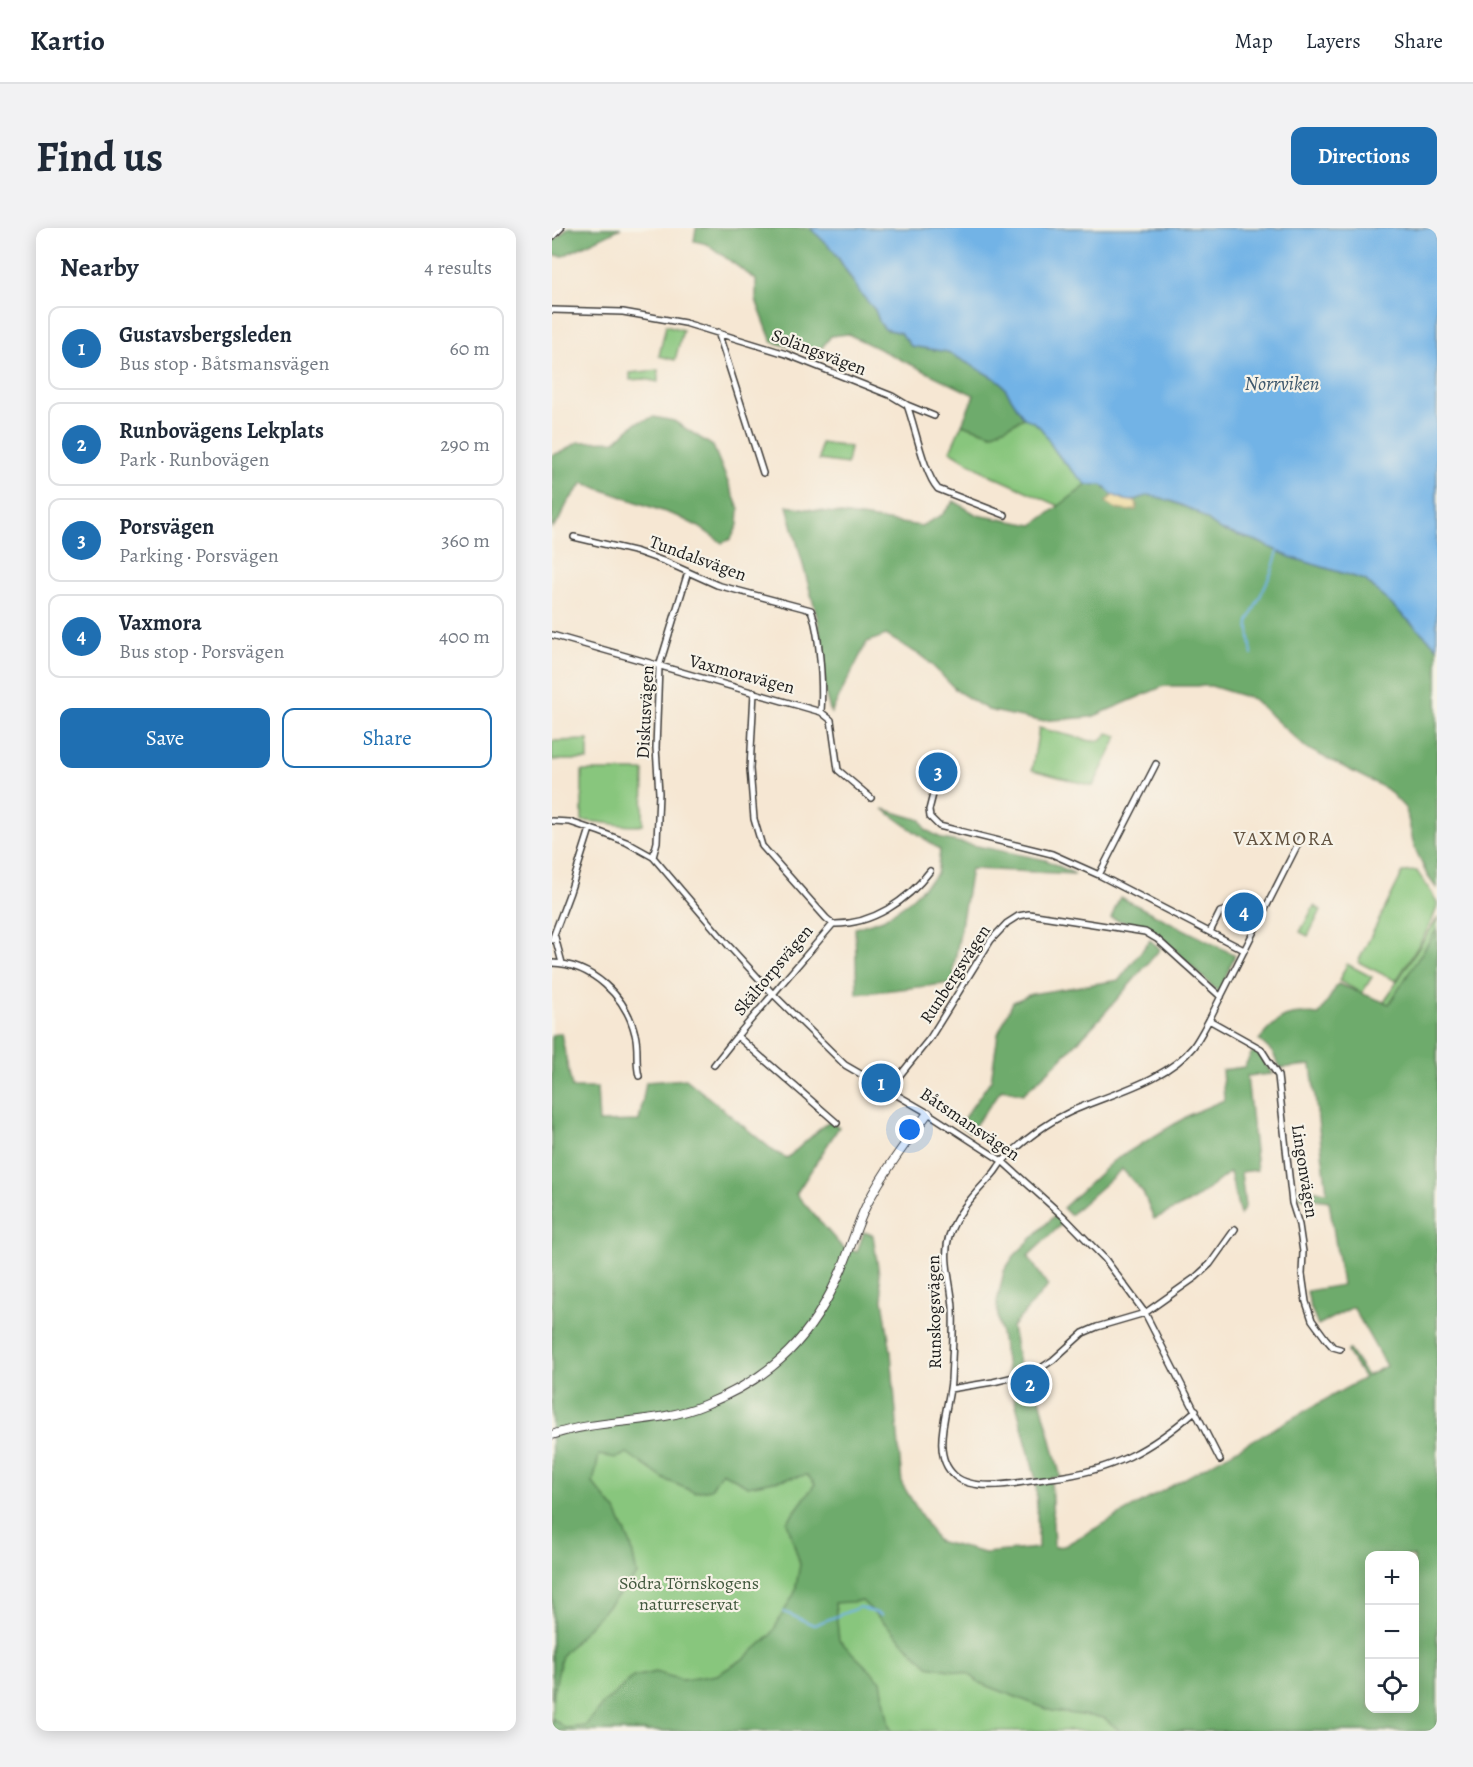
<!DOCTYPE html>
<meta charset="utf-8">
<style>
:root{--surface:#fff;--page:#f2f2f3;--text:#1f2937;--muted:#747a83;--line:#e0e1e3;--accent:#1f6fb2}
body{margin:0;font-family:Alegreya,serif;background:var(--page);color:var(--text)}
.controls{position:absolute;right:18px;bottom:18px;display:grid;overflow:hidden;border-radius:12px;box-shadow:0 3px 15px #0003}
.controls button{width:54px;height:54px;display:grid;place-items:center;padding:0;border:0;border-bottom:2px solid var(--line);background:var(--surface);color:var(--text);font:30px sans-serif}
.you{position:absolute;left:358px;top:902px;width:21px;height:21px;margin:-15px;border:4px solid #fff;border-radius:50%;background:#1a73e8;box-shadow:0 0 0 9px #1a73e833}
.badge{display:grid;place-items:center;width:39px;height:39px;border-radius:50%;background:var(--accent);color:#fff;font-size:20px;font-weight:700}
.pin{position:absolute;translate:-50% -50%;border:3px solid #fff;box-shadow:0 2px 6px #0006}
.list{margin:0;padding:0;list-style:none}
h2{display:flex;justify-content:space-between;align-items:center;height:78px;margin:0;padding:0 24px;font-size:26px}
h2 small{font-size:20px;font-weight:400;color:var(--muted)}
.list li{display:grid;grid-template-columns:39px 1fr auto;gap:18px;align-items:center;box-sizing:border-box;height:84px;margin:0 12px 12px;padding:0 12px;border:2px solid var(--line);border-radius:12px}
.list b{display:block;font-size:22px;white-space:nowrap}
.list p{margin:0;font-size:20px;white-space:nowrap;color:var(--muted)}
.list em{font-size:20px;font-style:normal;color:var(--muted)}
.actions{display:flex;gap:12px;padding:18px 24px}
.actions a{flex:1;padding:14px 0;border:2px solid var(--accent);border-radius:12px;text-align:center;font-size:21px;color:var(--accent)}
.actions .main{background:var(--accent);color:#fff}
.icon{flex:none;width:33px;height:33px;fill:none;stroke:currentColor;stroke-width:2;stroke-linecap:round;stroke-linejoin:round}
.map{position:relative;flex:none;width:885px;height:1503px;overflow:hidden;border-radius:12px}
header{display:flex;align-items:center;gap:36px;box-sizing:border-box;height:84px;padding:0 30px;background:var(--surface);border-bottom:2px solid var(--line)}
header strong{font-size:28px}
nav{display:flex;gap:33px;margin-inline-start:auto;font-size:21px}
.intro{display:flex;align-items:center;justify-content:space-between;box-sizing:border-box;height:144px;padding:0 36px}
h1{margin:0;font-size:42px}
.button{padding:15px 27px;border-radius:12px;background:var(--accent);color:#fff;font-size:21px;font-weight:700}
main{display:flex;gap:36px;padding:0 36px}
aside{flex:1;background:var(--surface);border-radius:12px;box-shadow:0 3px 15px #0003}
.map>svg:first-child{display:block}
.green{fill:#88c67d;stroke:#52714c;stroke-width:1.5;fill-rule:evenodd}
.forest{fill:#6eab6c;stroke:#456444;stroke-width:1.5;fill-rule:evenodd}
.sand{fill:#eeda9e;stroke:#857b5d;stroke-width:1.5}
.water{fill:#72b3e6;stroke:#476881;stroke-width:1.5}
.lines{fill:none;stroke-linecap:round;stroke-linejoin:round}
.stream{stroke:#72b3e6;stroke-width:2}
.street-casing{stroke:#3d3a37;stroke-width:8}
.secondary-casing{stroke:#3d3a37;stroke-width:10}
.street{stroke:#fff;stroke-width:5}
.secondary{stroke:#fff;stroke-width:8}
.labels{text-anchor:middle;stroke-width:4.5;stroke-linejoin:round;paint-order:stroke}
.street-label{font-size:18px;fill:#1c1c1c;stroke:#f7f3e8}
.park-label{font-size:18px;fill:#42583e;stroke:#f7f3e8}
.water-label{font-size:20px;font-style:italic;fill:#3e586d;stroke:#f7f3e8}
.neighbourhood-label{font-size:20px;letter-spacing:1.5px;fill:#635340;stroke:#f7f3e8}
</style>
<header>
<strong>Kartio</strong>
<nav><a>Map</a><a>Layers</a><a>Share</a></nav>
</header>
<div class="intro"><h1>Find us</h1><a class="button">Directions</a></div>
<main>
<aside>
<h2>Nearby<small>4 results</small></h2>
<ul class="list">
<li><span class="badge">1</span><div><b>Gustavsbergsleden</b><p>Bus stop · Båtsmansvägen</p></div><em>60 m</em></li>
<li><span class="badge">2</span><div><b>Runbovägens Lekplats</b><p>Park · Runbovägen</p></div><em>290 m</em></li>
<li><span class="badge">3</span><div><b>Porsvägen</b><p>Parking · Porsvägen</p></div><em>360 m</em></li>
<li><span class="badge">4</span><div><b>Vaxmora</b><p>Bus stop · Porsvägen</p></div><em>400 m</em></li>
</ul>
<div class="actions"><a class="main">Save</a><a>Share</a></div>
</aside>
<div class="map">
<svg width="885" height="1503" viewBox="0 0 885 1503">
<rect width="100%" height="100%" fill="#f7f3e8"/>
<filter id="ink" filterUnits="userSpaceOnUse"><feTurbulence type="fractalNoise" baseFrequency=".0167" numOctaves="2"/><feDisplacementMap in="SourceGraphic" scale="12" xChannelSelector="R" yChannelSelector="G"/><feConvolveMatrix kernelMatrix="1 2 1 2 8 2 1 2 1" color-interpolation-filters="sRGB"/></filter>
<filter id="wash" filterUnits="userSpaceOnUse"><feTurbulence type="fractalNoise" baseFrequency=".008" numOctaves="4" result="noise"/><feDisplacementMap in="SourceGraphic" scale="24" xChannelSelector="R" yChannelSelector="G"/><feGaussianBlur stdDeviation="1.35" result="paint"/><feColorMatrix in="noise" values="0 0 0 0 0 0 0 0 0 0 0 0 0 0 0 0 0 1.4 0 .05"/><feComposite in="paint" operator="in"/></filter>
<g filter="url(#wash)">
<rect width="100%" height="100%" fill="#f6e7d3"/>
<path class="green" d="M114,97L131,102L123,132L107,128Z
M106,142V154L92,151L78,152V145Z
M472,190C492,196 493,209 504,224C513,237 524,246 535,257L507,278L434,245L398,223L410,196L440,206Z
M269,215L298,219L295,236L267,232Z
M487,500L539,513L549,512L556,505L566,508L541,558L480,542Z
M36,512V532H0V513Z
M30,543H92L91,597C76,601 48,592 30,593Z
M865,643C869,650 884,670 885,675C885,692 854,737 844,753L806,734L851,644Z
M762,678L769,682L756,708L748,704Z
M885,691V1503H0V836L255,1246L263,1256L368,1303L422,1332L497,1349L855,1140L818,796ZM818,1328H862V1480H818Z
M795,736L820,749L810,765L787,753Z"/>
<path class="forest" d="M16,0H69L11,28L0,27V12L5,10Z
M144,0H258L282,23L299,51L323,82L328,95L333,101L349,105L359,118L396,124L449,154L472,190L440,206L410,196L422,167L296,106L279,108L265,126L220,114L204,72V52L155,16L142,13Z
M102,189L122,193L161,218L187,281L186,297L179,311L170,315L147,299L127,289L31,255L16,274L6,294L0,300V227L12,223L26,214L63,213L84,195Z
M535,257H550L561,267L580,273L597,267L619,273L643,283L669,302L705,313L738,329L813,352L885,419V661L875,647L862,618L854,581L835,561L754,520L701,471L659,458H612L540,489L488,493L436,482L405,463L373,430L334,407L315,414L279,485L273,465L267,396L235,278L369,298L390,287L402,273L425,287L481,297Z
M331,581L369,592L374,602L391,611L494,632L523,646L419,641L401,744L412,751L404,763L393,756L305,766L303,700L331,691L355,675L385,646L388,622Z
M568,669L683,727L667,765L604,704L559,690Z
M885,701V1503H568L552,1490L500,1483L428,1455L417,1446L376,1438L310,1373L283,1375L287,1412L329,1453L337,1498L340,1503H0V1490L13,1500L33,1498L50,1477L81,1449L104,1444L130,1452L165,1447L193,1430L218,1408L243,1364L248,1336L235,1294L263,1256L255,1247L196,1258L170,1244L159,1261L142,1264L112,1251L75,1225L65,1230L47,1227L41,1255L64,1283L79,1317L85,1347L10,1427L0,1472V807L9,805L20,860H45L47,894L87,893L94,854L134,851L223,924L235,930L277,893L287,899L244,966L290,1019L305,1024L312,1004L321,1007L339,1124L350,1256L385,1313L433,1325L486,1320L484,1252L457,1150L446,1090L445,1074L452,1043L462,1028L504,986L512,994L476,1028L496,1058L460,1099L469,1147L481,1144L508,1246V1249L499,1250L502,1319L512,1318L812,1150L795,1124L797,1122L815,1148L834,1138L801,1079L766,1097L758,1078L755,1063L790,1057L777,973L749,969L744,961L775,964L759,837L729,840L720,824L707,812C727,788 736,783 767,787L786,756L837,776ZM818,1328H862V1480H818Z
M598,712L608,721C565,772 522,822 471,866L450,861L418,904L407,897L439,852L446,806L461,774L479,766L567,752Z
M702,821L711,831L720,846L695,848L705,942L689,944L693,979L688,987L678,944L642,972L602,991L591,964L570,941L518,987L511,980L561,933L639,886L672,872L670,842L692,839Z"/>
<path class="sand" d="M561,267L583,273L585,276L584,282C572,284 562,282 554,274Z"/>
<path class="water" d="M258,0H885V419L813,352L738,329L705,313L669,302L643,283L619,273L597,267L580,273L573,272L561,267L550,257H535C524,246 513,237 504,224C493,209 492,196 472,190L449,154L396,124L359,118L349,105L333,101L328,95L323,82L309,66L282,23Z"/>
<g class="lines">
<path class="stream" d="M700,427L696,394L720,343L726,323
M232,1384L262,1397L308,1379L330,1387"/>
</g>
</g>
<g filter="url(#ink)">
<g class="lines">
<g class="street-casing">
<path id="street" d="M0,9L9,0
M0,82L71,84L133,95L234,126L340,168L355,177C363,198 372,246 386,261L453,287
M166,104L211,245
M355,177L382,188
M22,309L86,324L114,334L165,357L259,382C268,406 271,458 269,484
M0,407L269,484L279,492L286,542L319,570
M202,464L198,541L202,591L210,618L274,690L281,696C320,697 355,673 378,643
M389,535L377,582L378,589L387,598L500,626L547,647L692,722
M0,593L18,594L48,604L74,614L101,629L176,717L221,766L293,837L376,885L450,933L512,989L553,1031L593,1085L668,1232
M101,629L105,614L107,565L104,520L107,439L136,344
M547,647L604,536
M281,696L185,808L285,895
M658,704L668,684L675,682L705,697
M3,709L10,735
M0,712L18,664L38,601
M0,735C40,736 74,768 83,806C87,820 83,834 87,848
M657,792L709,821L726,848L740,975L747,997L751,1024L750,1046L754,1074L760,1092L774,1111L781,1119L788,1121
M162,837L185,808
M336,862L378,810L439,712L455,695L466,688L477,686L593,704L605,711L669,769
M398,1161L441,1154L483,1144L501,1132L531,1105L545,1099L593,1085L644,1049L658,1036L683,1001
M644,1182C599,1222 560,1243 499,1250C473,1253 424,1266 403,1248C377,1226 397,1181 399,1153C400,1129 402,1105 401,1080C400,1058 390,1031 397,1008C406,982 423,966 441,946C445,942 447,936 452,932C470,914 494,895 518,884C556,866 613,854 641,819C647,811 652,801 657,792L749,610"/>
</g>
<g class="secondary-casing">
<path id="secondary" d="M0,1207C48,1190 105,1197 152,1177C222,1149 261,1109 290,1040C299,1019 305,996 315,976C331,945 355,913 376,885"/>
</g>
<use href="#street" class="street"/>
<use href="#secondary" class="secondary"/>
</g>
</g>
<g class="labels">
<g class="street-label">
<text transform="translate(267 124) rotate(21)" y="6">Solängsvägen</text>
<text transform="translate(146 330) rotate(20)" y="6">Tundalsvägen</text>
<text transform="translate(190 446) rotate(15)" y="6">Vaxmoravägen</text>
<text transform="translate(93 484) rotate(-87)" y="6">Diskusvägen</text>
<text transform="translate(221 742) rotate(-50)" y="6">Skältorpsvägen</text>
<text transform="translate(403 746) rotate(-57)" y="6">Runbergsvägen</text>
<text transform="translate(418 896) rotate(34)" y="6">Båtsmansvägen</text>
<text transform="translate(753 943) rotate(81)" y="6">Lingonvägen</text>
<text transform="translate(382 1084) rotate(-91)" y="6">Runskogsvägen</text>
</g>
<g class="park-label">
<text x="137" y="1361">Södra Törnskogens<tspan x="137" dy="21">naturreservat</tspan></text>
</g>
<g class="water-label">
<text x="730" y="162">Norrviken</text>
</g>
<g class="neighbourhood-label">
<text x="732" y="617">VAXMORA</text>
</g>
</g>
</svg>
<div class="controls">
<button>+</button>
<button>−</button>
<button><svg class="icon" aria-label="locate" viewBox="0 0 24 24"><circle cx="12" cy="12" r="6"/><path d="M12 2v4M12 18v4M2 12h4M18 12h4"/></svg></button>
</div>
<div class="you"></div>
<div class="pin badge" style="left:329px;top:855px">1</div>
<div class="pin badge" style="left:478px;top:1156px">2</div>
<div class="pin badge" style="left:386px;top:544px">3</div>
<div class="pin badge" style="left:692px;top:684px">4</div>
</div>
</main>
